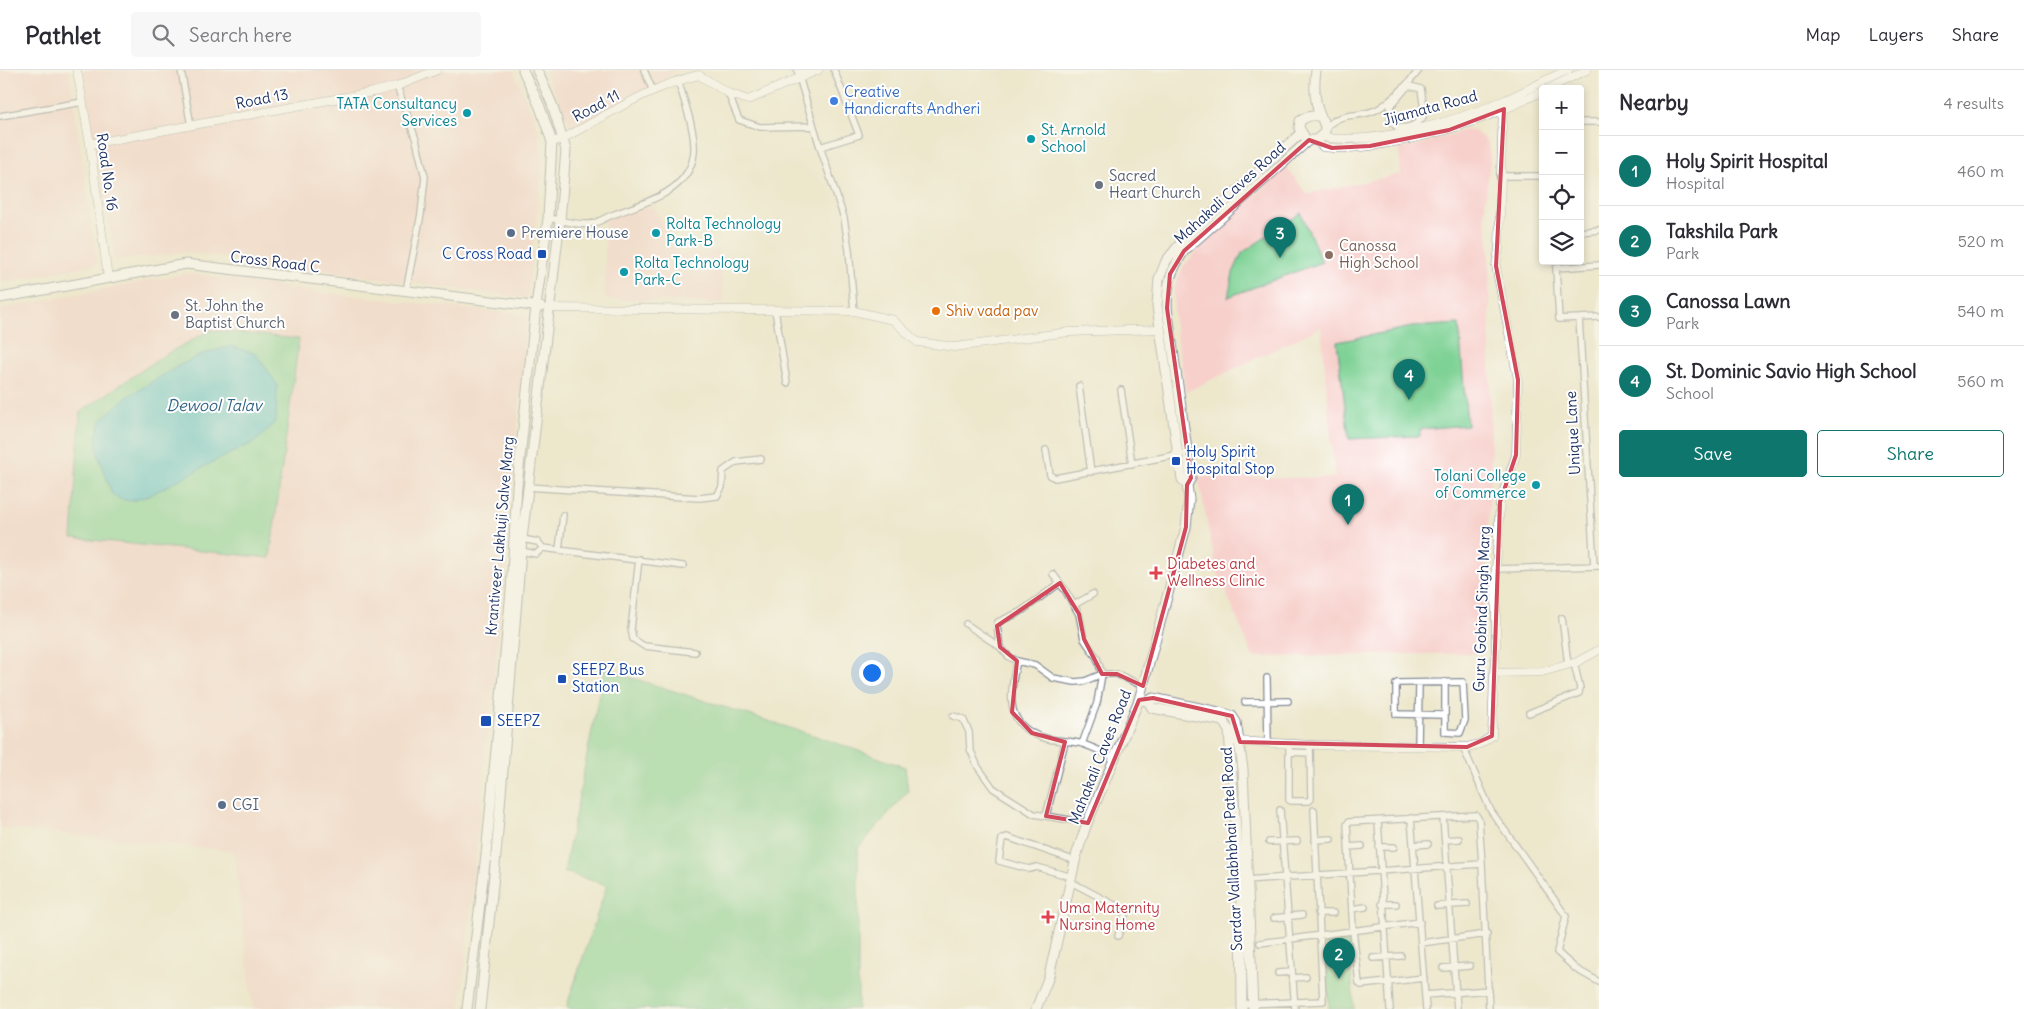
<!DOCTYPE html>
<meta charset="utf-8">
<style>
:root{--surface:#fff;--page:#f7f7f7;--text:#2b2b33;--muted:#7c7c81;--line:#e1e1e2;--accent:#0f766e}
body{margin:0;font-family:Delius,sans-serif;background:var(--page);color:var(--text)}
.controls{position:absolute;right:15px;top:15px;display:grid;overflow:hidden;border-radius:5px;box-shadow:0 2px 8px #0003}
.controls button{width:45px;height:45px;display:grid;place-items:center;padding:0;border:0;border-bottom:1px solid var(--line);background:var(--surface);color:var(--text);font:25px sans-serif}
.you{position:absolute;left:871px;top:602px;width:18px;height:18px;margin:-12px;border:4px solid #fff;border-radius:50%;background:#1a73e8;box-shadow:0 0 0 8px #1a73e833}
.badge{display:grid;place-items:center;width:32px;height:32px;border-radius:50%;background:var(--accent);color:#fff;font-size:16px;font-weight:700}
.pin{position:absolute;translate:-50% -41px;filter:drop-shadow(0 1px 2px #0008)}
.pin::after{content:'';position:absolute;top:26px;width:18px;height:15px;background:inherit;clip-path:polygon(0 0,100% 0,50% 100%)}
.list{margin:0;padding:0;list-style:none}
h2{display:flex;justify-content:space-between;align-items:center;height:65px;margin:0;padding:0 20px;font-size:21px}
h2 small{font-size:16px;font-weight:400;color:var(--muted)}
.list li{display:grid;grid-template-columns:32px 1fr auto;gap:15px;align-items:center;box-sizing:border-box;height:70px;padding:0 20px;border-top:1px solid var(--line)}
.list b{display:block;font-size:19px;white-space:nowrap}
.list p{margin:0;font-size:16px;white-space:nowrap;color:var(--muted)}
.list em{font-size:16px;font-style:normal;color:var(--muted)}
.actions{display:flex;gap:10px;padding:15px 20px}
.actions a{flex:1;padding:11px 0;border:1px solid var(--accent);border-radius:5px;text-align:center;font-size:18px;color:var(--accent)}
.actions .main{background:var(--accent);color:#fff}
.icon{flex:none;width:28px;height:28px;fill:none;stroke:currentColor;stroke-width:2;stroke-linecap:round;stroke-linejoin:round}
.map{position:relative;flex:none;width:1599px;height:939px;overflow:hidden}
header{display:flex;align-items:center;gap:30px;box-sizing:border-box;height:70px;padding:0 25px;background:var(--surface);border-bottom:1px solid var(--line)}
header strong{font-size:24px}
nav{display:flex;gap:28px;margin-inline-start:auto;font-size:18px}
.search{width:350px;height:45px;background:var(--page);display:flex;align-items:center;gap:12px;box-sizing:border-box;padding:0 18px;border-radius:5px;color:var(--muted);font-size:19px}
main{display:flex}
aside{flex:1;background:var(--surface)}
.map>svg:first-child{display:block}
.built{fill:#f7d0cb}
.green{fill:#7fd295;stroke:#4d807a}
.water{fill:#53c1ca;stroke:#377894}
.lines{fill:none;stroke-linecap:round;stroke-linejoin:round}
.minor-casing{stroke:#848b95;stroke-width:8}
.tertiary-casing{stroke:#848b95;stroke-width:9}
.secondary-casing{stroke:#848b95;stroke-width:11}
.minor{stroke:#fff;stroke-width:5.5}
.tertiary{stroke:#fff;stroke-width:8}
.secondary{stroke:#fff;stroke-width:9}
.marked{fill:none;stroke:#d1495b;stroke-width:4;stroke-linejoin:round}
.shop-dot{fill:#3f7fe0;stroke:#fff;stroke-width:2}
.culture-dot{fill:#0f9aa8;stroke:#fff;stroke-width:2}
.worship-dot{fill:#6b7280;stroke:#fff;stroke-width:2}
.service-dot{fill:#5c6f8a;stroke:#fff;stroke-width:2}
.transit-dot{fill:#1a4fb4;stroke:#fff;stroke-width:2}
.education-dot{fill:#8d6e63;stroke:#fff;stroke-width:2}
.food-dot{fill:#e8710a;stroke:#fff;stroke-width:2}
.health-dot{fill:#e0444e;stroke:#fff;stroke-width:2}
.labels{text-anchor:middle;stroke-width:4;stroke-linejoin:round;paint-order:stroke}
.shop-label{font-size:15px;fill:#366cbe;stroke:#fff;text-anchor:start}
.street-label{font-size:15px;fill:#1b2f5e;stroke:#fff}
.culture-label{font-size:15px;fill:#0d838f;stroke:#fff;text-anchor:start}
.worship-label{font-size:15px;fill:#5b616d;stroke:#fff;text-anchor:start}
.service-label{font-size:15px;fill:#4e5e75;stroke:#fff;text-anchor:start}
.education-label{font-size:15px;fill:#785e54;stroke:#fff;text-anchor:start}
.transit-label{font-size:15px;fill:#164399;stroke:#fff;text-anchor:start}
.food-label{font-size:15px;fill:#c56008;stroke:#fff;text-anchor:start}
.health-label{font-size:15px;fill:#be3a42;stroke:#fff;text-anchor:start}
.water-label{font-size:16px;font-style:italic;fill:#2f6284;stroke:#fff}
</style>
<header>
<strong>Pathlet</strong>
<div class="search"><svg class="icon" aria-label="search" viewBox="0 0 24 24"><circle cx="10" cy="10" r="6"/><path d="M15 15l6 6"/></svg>Search here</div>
<nav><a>Map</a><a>Layers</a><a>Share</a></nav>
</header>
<main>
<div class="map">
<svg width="1599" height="939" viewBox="0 0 1599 939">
<rect width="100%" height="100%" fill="#fff"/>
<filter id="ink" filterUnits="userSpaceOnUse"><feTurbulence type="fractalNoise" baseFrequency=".02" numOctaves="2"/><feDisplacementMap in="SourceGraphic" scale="10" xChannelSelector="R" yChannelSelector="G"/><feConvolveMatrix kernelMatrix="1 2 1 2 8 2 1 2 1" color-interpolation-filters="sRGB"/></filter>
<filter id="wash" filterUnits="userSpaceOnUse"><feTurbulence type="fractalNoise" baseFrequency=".0096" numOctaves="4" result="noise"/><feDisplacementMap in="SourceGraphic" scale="20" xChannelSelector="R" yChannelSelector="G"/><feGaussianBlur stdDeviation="1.12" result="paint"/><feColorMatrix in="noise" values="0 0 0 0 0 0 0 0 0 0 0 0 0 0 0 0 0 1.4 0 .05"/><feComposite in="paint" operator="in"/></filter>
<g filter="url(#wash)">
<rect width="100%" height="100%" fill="#ede7cc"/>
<path class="built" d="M0,0H69L97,194L0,213Z
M83,0H513L539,61L543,91L527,228L184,182L115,191Z
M544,0H677L650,20L572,60Z
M1465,60L1474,61L1486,70L1489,77L1490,90L1484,145L1489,172L1491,403L1481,583L1253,587L1217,501L1198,407L1335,408L1321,257L1186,322L1174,251V218L1183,197L1211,165L1286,97L1307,124L1401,104L1399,79L1419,75Z
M653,136L670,165L679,184L718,180L724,233L605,229V148Z
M188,203L314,222L527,245L507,474L460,939H253L234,781L0,758V239Z"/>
<path class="green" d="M1301,143L1322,192L1228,227L1233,203L1242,183Z
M1459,254L1467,355L1420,359V366L1349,369L1337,272L1412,257Z
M210,260L299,269L270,488L72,468L80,342L163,286Z
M604,599L822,668L905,697L908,721L858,778V939H568L567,935L607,815L564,802Z
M1325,871L1349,872L1354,939H1329Z"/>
<path class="water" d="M231,276L256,284L277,314L276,350L268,360L255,372L217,390L148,426L131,431L120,429L112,424L98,384L96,366L101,350L124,329L178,296L203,284Z"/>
</g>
<g filter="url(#ink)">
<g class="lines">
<g class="minor-casing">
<path id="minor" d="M181,0L191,56
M644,0L653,21
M797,0L820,77
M834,0L859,65L820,77L844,148L849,180L854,241
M798,4L805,0
M397,16L416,70L425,107L421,144L406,221
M1410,16L1421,19L1424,40L1423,47C1417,55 1407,59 1397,57L1391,52L1390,37L1406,18Z
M728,23L739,50L760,57L813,56
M0,46L83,32
M1580,52H1599
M1326,57C1344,40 1356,49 1376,40C1390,33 1410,12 1419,0
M1500,106H1543
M548,148C560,150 583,157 594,153C601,151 608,146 615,144C643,133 682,124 692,92C700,71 684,32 678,10
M1580,162L1599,160
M775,240L787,313
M1579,248L1559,249L1556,198L1599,195
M1079,316L1091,402
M1121,320L1132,394
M1046,380L1050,405L1055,408L1181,384
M527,417L699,428L717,426L722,417L723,401L736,392L761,389
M522,469L538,472L543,478
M559,480L563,445
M521,481L536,484L543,478L683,496
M639,489L631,559L633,569L644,576L695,582
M1594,496L1579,248L1599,247
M1496,499L1599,496
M1053,504L1065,520L1079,544L1084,569L1097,588L1102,604L1097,633L1082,674
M1074,535L1093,524
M1562,548L1568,594
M966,554L1000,577L1009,587L1017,591L1035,595L1053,608L1075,612L1085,611L1102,604H1117L1143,616
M1000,577L997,556L998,552L1020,542L1060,513
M1017,591C1008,627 1005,658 1048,669C1059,671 1072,671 1083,674C1094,678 1105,683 1115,688
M1267,608L1268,673
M1445,612V662L1460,663L1465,650L1463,612L1397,613L1396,614V644L1445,645
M1245,632L1288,631
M1529,643L1579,623L1580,618L1574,593
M953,646L963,649L969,662L970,679L978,697L993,718L1034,744L1088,753
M1289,674V730L1291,731H1309L1311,729L1310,675
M1418,677L1419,613
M1463,677L1491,741L1566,846L1557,882L1576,899L1599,912
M1289,682L1310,683
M1280,740L1295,939
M1046,746L1065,672
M1443,747L1457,939
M1411,748L1426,939
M1378,751L1390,939
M1315,770L1331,769
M1445,770L1459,769
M1269,772L1297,771
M1414,775L1428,774
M1348,777L1362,776
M1379,777H1394
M1072,807L1037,797L1029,799L999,791L1002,769L1007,767L1076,791
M1245,810L1482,794L1489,939
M1071,812L1126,841L1118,866
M1382,834H1396
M1437,836L1467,834
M1352,839L1365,837
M1318,843H1333
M1274,848L1302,845
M1260,873L1420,852
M1421,873L1487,864
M1373,888L1401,886
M1443,898L1470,896
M1278,903L1292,902
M1293,908L1306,907
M1424,908L1361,915L1359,913L1353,860L1347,754L1349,752L1476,745L1479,750L1482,794
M1425,925L1489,920
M1242,934L1323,931L1314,740"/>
</g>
<g class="tertiary-casing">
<path id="tertiary" d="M77,0L90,74L108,208
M1547,19L1587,0
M1322,67C1374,76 1457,51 1505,30C1527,21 1546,9 1568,0
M1315,70L1323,77C1345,80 1366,77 1388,73C1444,64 1492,47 1543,21
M552,72L562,69C606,46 650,16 699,5L728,23L748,30L818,0
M90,74L373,22L397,16L437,0
M549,238L854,241L893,250L917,272L955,277L1069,262L1160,259
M1494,603L1542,602L1577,592L1599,580
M1235,671L1315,675L1467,677L1480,674L1492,666L1494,603L1496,576V499L1500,432L1516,385L1518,310L1496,196L1499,179L1503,32"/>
</g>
<g class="secondary-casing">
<path id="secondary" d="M1304,66L1299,58L1300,51C1307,46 1313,44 1321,47
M1309,70H1316L1325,62C1326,53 1321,49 1318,40C1314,26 1314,14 1316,0
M0,228L186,194L541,237
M1187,415L1191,408L1167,238C1167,213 1170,202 1184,181L1309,70
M1139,630L1148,631L1153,628L1223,643L1232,646L1236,652L1243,699L1253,939
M1148,631L1152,638L1223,651L1229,661L1241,830L1242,939
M467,939L486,785L511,521L517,416L536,236L548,148L552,72L540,37L523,0
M480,939L496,785L522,469L560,150L566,80L552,34L537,0
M1036,939L1049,906L1077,783L1086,756L1139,630L1186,457L1189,429L1187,415L1182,409L1178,385L1157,236L1159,209L1166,191L1184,169L1301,63"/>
</g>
<use href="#minor" class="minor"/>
<use href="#tertiary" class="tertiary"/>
<use href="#secondary" class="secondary"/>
</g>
</g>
<path d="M0 0H1599V939H0ZM1504,39L1496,196L1518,310L1516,385L1500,432L1492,666L1467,677L1240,672L1232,646L1153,628L1139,630L1088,753L1046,746L1065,672L1032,663L1012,642L1017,591L1000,577L997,556L1060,513L1079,544L1084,569L1102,604H1117L1143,616L1186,457L1187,415L1191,408L1167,238L1170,204L1184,181L1309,70L1332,78L1370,76L1449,60Z" fill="#ede7cc" fill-opacity=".55" fill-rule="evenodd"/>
<path class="marked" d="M1504,39L1496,196L1518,310L1516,385L1500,432L1492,666L1467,677L1240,672L1232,646L1153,628L1139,630L1088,753L1046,746L1065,672L1032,663L1012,642L1017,591L1000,577L997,556L1060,513L1079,544L1084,569L1102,604H1117L1143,616L1186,457L1187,415L1191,408L1167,238L1170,204L1184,181L1309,70L1332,78L1370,76L1449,60Z"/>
<circle class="shop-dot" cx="834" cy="31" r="5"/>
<g class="culture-dot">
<circle cx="467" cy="43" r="5"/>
<circle cx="1031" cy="69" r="5"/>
<circle cx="656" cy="163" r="5"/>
<circle cx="624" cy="202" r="5"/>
<circle cx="1536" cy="415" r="5"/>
</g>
<g class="worship-dot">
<circle cx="1099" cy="115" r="5"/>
<circle cx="175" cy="245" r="5"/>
</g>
<g class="service-dot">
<circle cx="511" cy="163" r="5"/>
<circle cx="222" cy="735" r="5"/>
</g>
<g class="transit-dot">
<rect x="537" y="179" width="10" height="10" rx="2.5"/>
<rect x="1171" y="386" width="10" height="10" rx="2.5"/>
<rect x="557" y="604" width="10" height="10" rx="2.5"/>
<rect x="480" y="645" width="12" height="12" rx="2.5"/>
</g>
<circle class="education-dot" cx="1329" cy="185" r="5"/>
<circle class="food-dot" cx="936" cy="241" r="5"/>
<g class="health-dot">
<path d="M1153.5 495.5h5v5h5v5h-5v5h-5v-5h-5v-5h5z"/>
<path d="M1045.5 839.5h5v5h5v5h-5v5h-5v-5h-5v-5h5z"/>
</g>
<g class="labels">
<g class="shop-label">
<text x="844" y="27">Creative<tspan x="844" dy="17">Handicrafts Andheri</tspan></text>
</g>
<g class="street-label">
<text transform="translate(262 29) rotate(-11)" y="5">Road 13</text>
<text transform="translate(596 36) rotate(-28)" y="5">Road 11</text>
<text transform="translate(1430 38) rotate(-15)" y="5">Jijamata Road</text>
<text transform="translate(107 102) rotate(82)" y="5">Road No. 16</text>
<text transform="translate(1230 123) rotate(-42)" y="5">Mahakali Caves Road</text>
<text transform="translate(275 192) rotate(7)" y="5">Cross Road C</text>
<text transform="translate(1573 363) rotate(-93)" y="5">Unique Lane</text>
<text transform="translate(500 466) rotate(-85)" y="5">Krantiveer Lakhuji Salve Marg</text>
<text transform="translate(1482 539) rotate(-88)" y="5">Guru Gobind Singh Marg</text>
<text transform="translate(1100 687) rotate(-68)" y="5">Mahakali Caves Road</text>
<text transform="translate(1232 779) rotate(-93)" y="5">Sardar Vallabhbhai Patel Road</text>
</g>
<g class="culture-label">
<text x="457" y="39" text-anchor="end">TATA Consultancy<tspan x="457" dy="17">Services</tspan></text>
<text x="1041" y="65">St. Arnold<tspan x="1041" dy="17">School</tspan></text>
<text x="666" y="159">Rolta Technology<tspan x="666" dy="17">Park-B</tspan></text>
<text x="634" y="198">Rolta Technology<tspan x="634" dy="17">Park-C</tspan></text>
<text x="1526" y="411" text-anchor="end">Tolani College<tspan x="1526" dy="17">of Commerce</tspan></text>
</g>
<g class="worship-label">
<text x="1109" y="111">Sacred<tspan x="1109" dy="17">Heart Church</tspan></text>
<text x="185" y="241">St. John the<tspan x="185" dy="17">Baptist Church</tspan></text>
</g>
<g class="service-label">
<text x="521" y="168">Premiere House</text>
<text x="232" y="740">CGI</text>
</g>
<g class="education-label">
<text x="1339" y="181">Canossa<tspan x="1339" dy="17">High School</tspan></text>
</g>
<g class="transit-label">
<text x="532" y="189" text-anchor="end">C Cross Road</text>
<text x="1186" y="387">Holy Spirit<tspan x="1186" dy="17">Hospital Stop</tspan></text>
<text x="572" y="605">SEEPZ Bus<tspan x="572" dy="17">Station</tspan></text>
<text x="497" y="656">SEEPZ</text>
</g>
<g class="food-label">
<text x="946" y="246">Shiv vada pav</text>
</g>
<g class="health-label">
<text x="1167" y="499">Diabetes and<tspan x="1167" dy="17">Wellness Clinic</tspan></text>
<text x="1059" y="843">Uma Maternity<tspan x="1059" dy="17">Nursing Home</tspan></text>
</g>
<g class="water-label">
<text x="214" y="341">Dewool Talav</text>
</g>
</g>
</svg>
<div class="controls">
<button>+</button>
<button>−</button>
<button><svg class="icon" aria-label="locate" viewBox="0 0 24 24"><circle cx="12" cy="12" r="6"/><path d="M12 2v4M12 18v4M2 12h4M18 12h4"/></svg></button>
<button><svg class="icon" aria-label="layers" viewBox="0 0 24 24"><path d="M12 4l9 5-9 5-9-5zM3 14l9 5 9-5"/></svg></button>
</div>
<div class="you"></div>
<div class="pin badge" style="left:1348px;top:455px">1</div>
<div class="pin badge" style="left:1339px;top:909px">2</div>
<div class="pin badge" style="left:1280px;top:188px">3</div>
<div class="pin badge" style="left:1409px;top:330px">4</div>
</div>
<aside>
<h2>Nearby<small>4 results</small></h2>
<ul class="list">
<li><span class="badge">1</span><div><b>Holy Spirit Hospital</b><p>Hospital</p></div><em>460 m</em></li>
<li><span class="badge">2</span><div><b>Takshila Park</b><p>Park</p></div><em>520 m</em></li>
<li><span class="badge">3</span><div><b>Canossa Lawn</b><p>Park</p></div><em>540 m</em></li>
<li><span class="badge">4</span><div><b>St. Dominic Savio High School</b><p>School</p></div><em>560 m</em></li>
</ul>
<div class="actions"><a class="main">Save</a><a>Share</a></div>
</aside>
</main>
